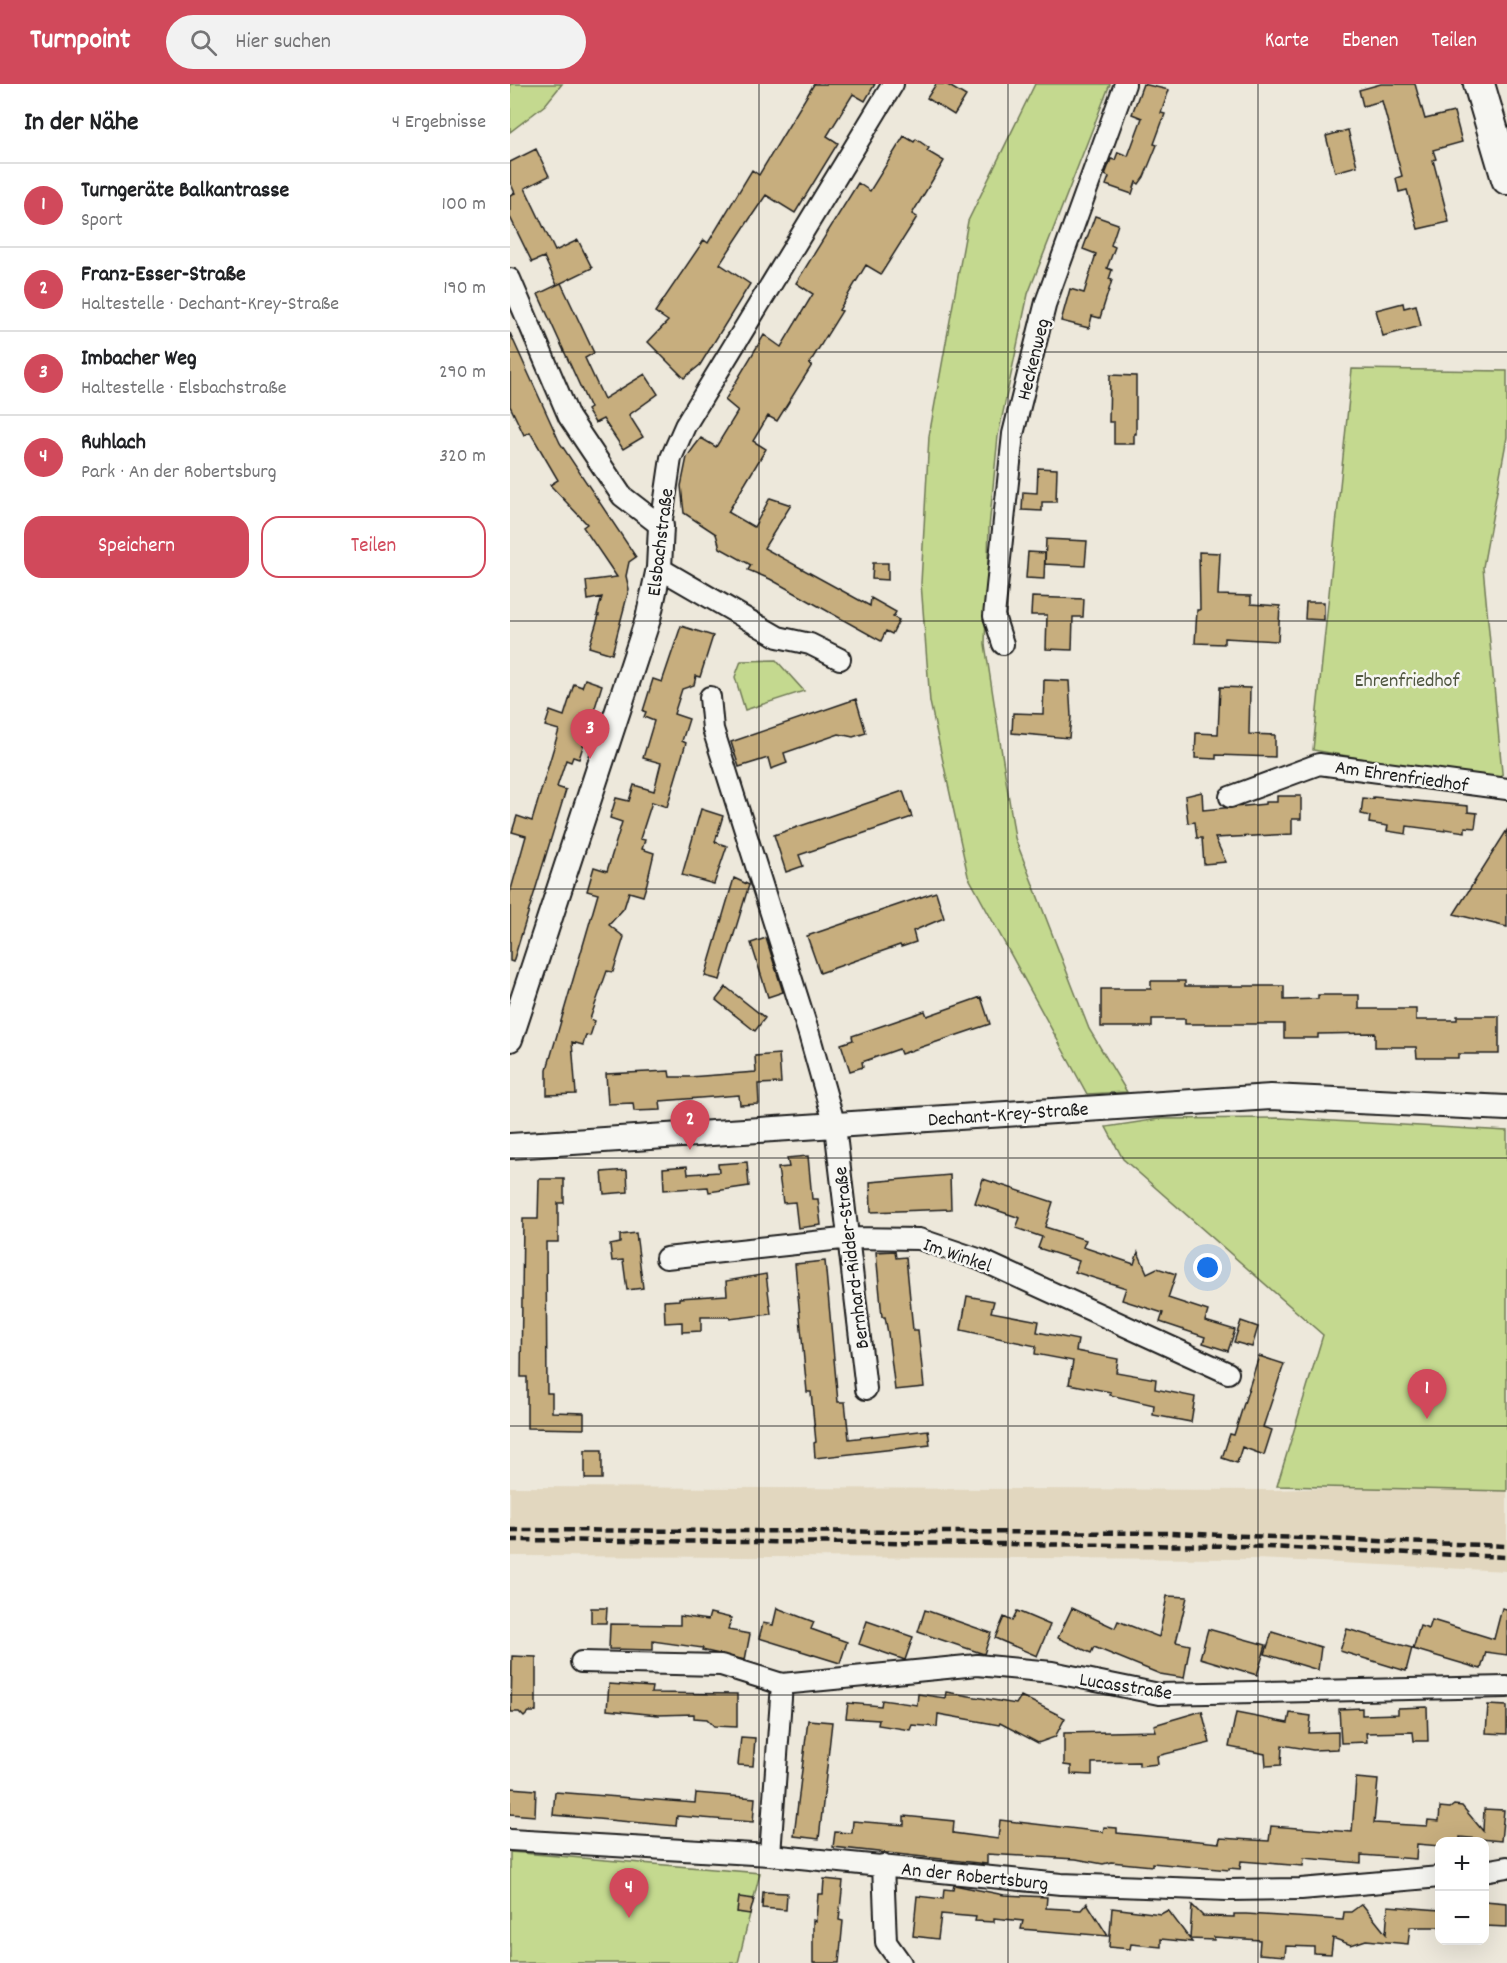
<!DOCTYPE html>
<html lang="de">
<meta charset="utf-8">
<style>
:root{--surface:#fff;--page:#f2f2f2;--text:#202124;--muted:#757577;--line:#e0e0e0;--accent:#d1495b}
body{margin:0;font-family:Dekko,sans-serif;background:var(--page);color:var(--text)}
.controls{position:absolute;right:18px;bottom:18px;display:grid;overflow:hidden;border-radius:12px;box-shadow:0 6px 24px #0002}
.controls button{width:54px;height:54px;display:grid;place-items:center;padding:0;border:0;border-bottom:2px solid var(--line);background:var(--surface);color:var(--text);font:30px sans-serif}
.you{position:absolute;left:698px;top:1184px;width:21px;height:21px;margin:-15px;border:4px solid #fff;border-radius:50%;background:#1a73e8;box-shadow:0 0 0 9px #1a73e833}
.badge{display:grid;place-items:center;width:39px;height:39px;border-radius:50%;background:var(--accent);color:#fff;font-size:20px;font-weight:700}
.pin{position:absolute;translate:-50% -50px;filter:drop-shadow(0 2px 3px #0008)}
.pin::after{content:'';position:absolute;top:32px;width:21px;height:18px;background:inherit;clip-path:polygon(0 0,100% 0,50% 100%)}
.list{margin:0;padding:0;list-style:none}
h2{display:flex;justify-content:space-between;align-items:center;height:78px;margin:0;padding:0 24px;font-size:26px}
h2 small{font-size:20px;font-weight:400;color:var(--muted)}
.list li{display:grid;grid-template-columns:39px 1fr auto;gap:18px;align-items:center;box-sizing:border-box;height:84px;padding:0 24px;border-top:2px solid var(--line)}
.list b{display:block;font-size:22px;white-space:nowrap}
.list p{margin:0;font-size:20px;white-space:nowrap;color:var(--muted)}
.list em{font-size:20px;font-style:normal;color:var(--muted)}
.actions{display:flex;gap:12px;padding:18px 24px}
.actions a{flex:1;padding:14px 0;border:2px solid var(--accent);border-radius:18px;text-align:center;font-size:21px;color:var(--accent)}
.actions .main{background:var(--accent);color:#fff}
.icon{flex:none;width:33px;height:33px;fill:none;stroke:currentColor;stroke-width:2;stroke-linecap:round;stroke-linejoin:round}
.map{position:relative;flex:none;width:997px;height:1879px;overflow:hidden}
header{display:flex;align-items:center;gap:36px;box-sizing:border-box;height:84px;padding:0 30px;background:var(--accent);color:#fff}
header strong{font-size:28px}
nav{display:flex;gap:33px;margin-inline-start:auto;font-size:21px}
.search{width:420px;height:54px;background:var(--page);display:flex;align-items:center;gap:15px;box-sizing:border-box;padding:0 21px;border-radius:33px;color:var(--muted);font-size:22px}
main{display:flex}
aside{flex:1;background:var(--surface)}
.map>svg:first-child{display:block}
.built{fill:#e2d7bf}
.green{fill:#c4d98f;stroke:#707a56;stroke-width:1.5}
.building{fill:#c7ae7e;stroke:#1c1c1c;stroke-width:1.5}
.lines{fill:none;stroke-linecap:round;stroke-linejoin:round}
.minor-casing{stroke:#1c1c1c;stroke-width:24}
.tertiary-casing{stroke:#1c1c1c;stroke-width:28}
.primary-casing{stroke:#1c1c1c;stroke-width:34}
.minor{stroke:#f6f6f2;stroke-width:20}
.tertiary{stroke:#f6f6f2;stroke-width:24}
.primary{stroke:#f6f6f2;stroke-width:30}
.rail{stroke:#1c1c1c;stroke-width:4.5;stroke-dasharray:9 4.5;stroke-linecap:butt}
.grid{fill:none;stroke:#1c1c1c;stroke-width:1.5;stroke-opacity:0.55}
.labels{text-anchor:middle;stroke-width:5;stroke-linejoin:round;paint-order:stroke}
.street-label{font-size:20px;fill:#1c1c1c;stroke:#f6f6f2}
.park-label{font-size:20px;fill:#4e553e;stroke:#f6f6f2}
</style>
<header>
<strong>Turnpoint</strong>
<div class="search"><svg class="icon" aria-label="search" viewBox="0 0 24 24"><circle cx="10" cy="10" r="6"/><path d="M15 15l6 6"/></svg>Hier suchen</div>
<nav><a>Karte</a><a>Ebenen</a><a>Teilen</a></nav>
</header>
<main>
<aside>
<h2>In der Nähe<small>4 Ergebnisse</small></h2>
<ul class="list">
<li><span class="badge">1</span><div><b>Turngeräte Balkantrasse</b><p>Sport</p></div><em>100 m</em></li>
<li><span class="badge">2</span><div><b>Franz-Esser-Straße</b><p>Haltestelle · Dechant-Krey-Straße</p></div><em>190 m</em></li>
<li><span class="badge">3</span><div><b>Imbacher Weg</b><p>Haltestelle · Elsbachstraße</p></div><em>290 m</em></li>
<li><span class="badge">4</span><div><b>Ruhlach</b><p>Park · An der Robertsburg</p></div><em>320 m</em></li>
</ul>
<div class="actions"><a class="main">Speichern</a><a>Teilen</a></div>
</aside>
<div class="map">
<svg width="997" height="1879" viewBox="0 0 997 1879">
<rect width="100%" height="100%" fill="#ede8db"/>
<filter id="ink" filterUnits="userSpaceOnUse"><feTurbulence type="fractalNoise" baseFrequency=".0167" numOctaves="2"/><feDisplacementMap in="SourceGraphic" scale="12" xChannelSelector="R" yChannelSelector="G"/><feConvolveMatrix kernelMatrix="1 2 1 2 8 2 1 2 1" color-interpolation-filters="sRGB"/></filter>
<g filter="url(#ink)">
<path class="built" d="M997,1398V1487L746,1475L0,1472V1403L766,1406Z"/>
<path class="green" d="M0,0H52L35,21L0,48Z
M525,0H600L518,210L488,352L479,444L475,560L505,754L579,945L617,1008L577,1010L458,792L420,618L411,499L419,352L458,137Z
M842,285L997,287V353L973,483L993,699L803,666Z
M266,576L294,607L235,626L225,593L231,577Z
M770,1034L997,1047V1407L767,1402L813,1251L613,1075L596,1043L649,1035Z
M0,1768L250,1789L228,1879H0Z"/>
<path class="building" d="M304,0H365L355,17L343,10L317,52L328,59L285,129L256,111L241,133L210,180L240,200L190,281L174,294L138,258L158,237L145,228L194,156L198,159L242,86L249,91Z
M426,0H436L456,12L444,31L417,14Z
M633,0L659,6L651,29L655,30L644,60L647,61L634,93L629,100L626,98L622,110L596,101L599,93L595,91L601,75L605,76L608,68L618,72L632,34L622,30Z
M871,0H905L915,35L944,28L952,58L923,66L926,75L923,76L939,138L908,145L897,106L889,108L886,94L892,92L872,17L853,22L849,6Z
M838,46L847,82L825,88L816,52Z
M394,52L404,58L406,55L419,64L417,67L434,77L402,130L407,133L371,190L356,181L329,226L332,227L299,280L302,281L267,337L258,332L243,357L256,365L218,428L244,443L260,414L281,421L254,464L360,522L361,514L386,528L383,533L389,536L382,550L376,547L371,557L260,495L238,486L241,481L210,464L206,450L174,429L171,402L177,373L184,363L191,354L206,363L228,327L215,316L254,251L271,263L303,210L286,199L348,99L360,107Z
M26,65L39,92L15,104L45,167L68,156L82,184L47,201L34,173L22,178L0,133V111L5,109L0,98V78Z
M585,132L608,140L601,161L605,163L597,184L602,186L599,195L602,196L590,234L582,232L579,244L551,237L560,205L574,209L586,170L573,165Z
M51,199L84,269L75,274L94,315L135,290L148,310L119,331L133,353L113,365L93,335L85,339L77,326L80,324L28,210Z
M893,219L894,224L906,221L911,242L873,252L866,226Z
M0,249L50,359L126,473L119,478L116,492L119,505L102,570L79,563L89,531H87L92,513L78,516L76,497L107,493L73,443L77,440L40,401L48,396L20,348L14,351L0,322Z
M600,291L626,292V350H624V360H604V338H599Z
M528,384L547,385L546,418H532V427L512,426L513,408L527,409Z
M536,455L577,457L575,482L535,480Z
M518,468L535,469L534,495L516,494Z
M689,468L710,469L708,511L741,512V520L770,522L768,557L714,554V560L685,559L687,526H690Z
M363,479H378V496L362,495Z
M522,513L574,515L573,533H563L562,566L536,565L537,531H521Z
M796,518H814V536L795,535Z
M171,542L203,552L190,593L186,592L184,601L172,605L164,630L179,635L172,657L176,659L157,723L142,718L130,755L135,756L132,765L144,769L137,799L133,812L119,808L114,824L99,841L114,853L103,888L97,887L80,935L85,937L80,952L76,951L73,961L62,958L66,1010L37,1011V985L88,810L77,807L84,783L97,787L112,738L100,734L106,714L119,717L124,701L144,707L151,679L133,674L144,637L134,633L136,628L133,627L143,595L152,598Z
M75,595L92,601L69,675L63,673L61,678L56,676L47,703L56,706L3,878L0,877V809L16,752L2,748L7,732L22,737L49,646L35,642L40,627L54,632L64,600L72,603Z
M534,596L559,597L561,633L559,654L502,649L503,629L533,630Z
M710,603L740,604L739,650L765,651V673L706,671V675L685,674L686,649L708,650Z
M346,615L356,649L343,653L329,650L274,669L277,679L261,685L258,674L229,683L221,658Z
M393,707L402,733L289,771L293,782L276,788L264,751Z
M692,708L693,726L756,720V718H767V712H791V735H782V750L705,754L716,778L694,780L692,754H687L685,738L678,739L675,712Z
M863,713L958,722V728L967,729L965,744L955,743V748L935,745V747L897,742L896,750L877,747L878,742L859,739L860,732L851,730L853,714L863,715Z
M191,725L213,732L205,758L217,762L204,800L172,791Z
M997,746V843L944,830Z
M224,794L239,801L210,896L195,892Z
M426,808L434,834L403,847L406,858L391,863L390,861L310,889L297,852Z
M256,854L273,908L258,913L241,859Z
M641,897H675V902H774V916L808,915V911H849V925H906V936H947V932H989V970H948V974H907L906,963H865V949L808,950V954H774V940H675V935H642V943H591V905H641Z
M216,903L255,934L245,947L206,916Z
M471,913L480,940L391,970L389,965L352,978L353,983L340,987L331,960L343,956L342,952L415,927L417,932Z
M269,970L271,999L248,1000L249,1020L230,1021L229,1011L150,1017L151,1026L124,1027L123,1019L98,1020L96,990L159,987L160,993H179L246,988L245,972Z
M298,1072L302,1115H308L311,1141L288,1144L285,1118L273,1119L268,1084L279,1083L277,1074Z
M237,1078L239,1102L199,1108L198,1103L154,1106L153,1084L177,1082L178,1090L209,1088L208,1080Z
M117,1086L118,1108L94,1110L92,1088Z
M440,1091L441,1125L361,1128L360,1098Z
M29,1095H54V1119H48V1158H36L37,1309H42V1328L74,1329V1345L17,1344V1293H11L13,1135H28Z
M473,1095L543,1118L535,1143L576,1156L573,1163L624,1180L628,1168L637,1189L647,1184L666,1190L658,1214L698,1227L695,1237L725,1246L718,1267L693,1259L695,1253L650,1238L653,1229L612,1216L616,1204L565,1188L569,1177L528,1164L532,1153L506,1144L510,1134L465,1119Z
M126,1149L133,1204L117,1206L113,1176L102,1177L100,1161L110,1159V1151Z
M385,1167L386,1174L396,1173L403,1246H408L414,1303L385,1306L378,1249L375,1233H372L366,1168Z
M315,1177L328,1318H335L339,1355L418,1346L420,1361L305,1374L304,1359L306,1358L301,1308H297L285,1180Z
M256,1190L261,1230L220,1235V1233H191V1247L172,1248V1238L155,1239L154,1217L169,1216V1214L217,1211L216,1197Z
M457,1212L484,1217L481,1228L529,1237L527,1248L568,1256L566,1267L608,1275L606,1288L646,1295L645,1305L685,1313L681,1338L643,1331L644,1321L600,1311L601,1308L559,1300L563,1277L525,1270L526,1262L451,1246Z
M731,1237L748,1243L742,1263L724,1258Z
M749,1272L774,1280L753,1343L762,1346L754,1371L732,1363L727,1379L712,1374L720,1350L724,1351Z
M75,1366H92V1395H75Z
M657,1512L677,1513L666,1558L680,1561L674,1594L650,1590L584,1563L581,1569L548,1554L562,1524L605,1544L608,1537L649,1553Z
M81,1524H97L96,1539H81Z
M267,1524L304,1538L301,1545L337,1558L330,1579L249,1554L253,1539L263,1541Z
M992,1524L997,1525V1571L976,1568L971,1585L903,1565L910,1542L919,1545L922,1536L984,1555Z
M415,1526L481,1549L474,1570L408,1548Z
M507,1527L540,1541L527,1572L485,1554L494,1533L502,1537Z
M200,1529L221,1534L218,1546L240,1550L235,1576L192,1566L193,1564L143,1557V1566L99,1565L100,1540L170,1541V1532L198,1536Z
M357,1537L403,1553L395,1576L349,1560Z
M698,1545L756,1561L747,1591L690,1574Z
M837,1545L902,1564L896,1587L830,1567Z
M762,1548L811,1563L808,1586L755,1570Z
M2,1572L26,1573V1628H19L14,1633L9,1628H1Z
M99,1600L142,1603L141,1609L227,1610V1643L204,1642L197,1635L184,1634V1630L148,1631L97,1626Z
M436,1608L506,1620L511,1612L555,1634L545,1653L528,1659L490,1639L489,1641L428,1630L427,1643L402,1641L400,1646L368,1641L369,1636L336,1634L338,1619L371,1622L372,1616L407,1621L408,1610L435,1614Z
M978,1621L997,1622V1650L976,1649Z
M917,1623L918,1657H904L903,1648L856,1649L857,1658L831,1659L829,1625L852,1624V1631L888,1630V1624Z
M692,1627L700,1659L647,1672L648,1680L629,1682V1678L582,1679V1691L561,1690V1682L554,1681V1649L646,1647L644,1641Z
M726,1629L778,1639L780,1629L801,1632L799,1649L828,1648V1665L803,1666L772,1661L771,1681L756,1682L755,1670L719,1663Z
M298,1636L322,1638L309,1755L284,1752Z
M231,1653L245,1654L243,1682L228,1681Z
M846,1694L868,1696L864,1739L917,1742L918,1736L929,1737L930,1723L940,1724L944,1721L952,1722L973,1747L974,1725L994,1726L991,1757L950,1753V1758H930V1762L907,1760L906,1775L851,1771V1779L794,1774L793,1782L731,1777L730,1785L719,1784V1786L642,1779V1782L601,1778L593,1780L566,1775L477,1770V1780L323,1763L325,1748L342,1749L343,1737L394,1741V1732L444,1737L443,1749L488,1755L490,1736L593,1748L594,1743L607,1744V1749L709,1759L710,1754L759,1757L761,1742L842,1748Z
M0,1704L26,1706L25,1732L0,1730Z
M45,1708L185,1719L186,1709L245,1714L243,1738L167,1732L166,1742L43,1731Z
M314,1795L333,1797L329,1836L333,1837L329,1879H303V1836L306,1837L308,1810H313Z
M444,1801L494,1811L537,1813L536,1824L571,1826L577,1819L598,1852L511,1845L513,1837L484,1834V1838L465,1837L466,1833L431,1830L428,1855L403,1852L407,1812L433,1815L434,1805L443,1806Z
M253,1808L277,1809L276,1826L252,1824Z
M229,1813L244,1815L240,1830L227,1828Z
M975,1817L997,1819V1843L975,1842Z
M852,1820L876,1850L878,1822L930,1826V1843H900L898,1860L856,1856L841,1861L823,1854L821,1870L804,1869V1863L776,1862L775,1872L749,1870L750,1856L704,1853V1856L680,1855L682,1821L693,1832L724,1833V1830H736L833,1836L834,1828H841Z
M602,1824L651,1830L658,1826L682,1858L651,1855V1863L621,1860L620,1865L599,1863Z"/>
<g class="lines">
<g class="minor-casing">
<path id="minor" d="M0,195L59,333L112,412L151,442
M151,442L161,374L175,342L383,0
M149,484L268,553L300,560L330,575
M493,560L484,532L503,350L536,218L615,0
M200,613L203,645L299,950L325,1042L356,1305
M720,713L809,680L997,705
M156,1174L341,1154L409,1155L471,1176L718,1289
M71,1578L211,1581L272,1600L467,1581L542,1588L649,1610L997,1603
M0,1756L260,1771L551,1800L718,1806L791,1805L930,1793
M260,1771L272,1600
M373,1781L376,1858L391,1879
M974,1787L997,1783"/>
</g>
<g class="tertiary-casing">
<path id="tertiary" d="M0,955L138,535L149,484L151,442
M0,1062L761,1013L997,1024"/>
</g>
<g class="primary-casing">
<path id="primary" d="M969,0L997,95"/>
</g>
<use href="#minor" class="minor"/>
<use href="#tertiary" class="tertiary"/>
<use href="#primary" class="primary"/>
<path class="rail" d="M0,1446L660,1449L997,1462
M0,1456L732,1462L997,1473"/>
</g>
</g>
<path class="grid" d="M249,0V1879M498,0V1879M748,0V1879M0,268H997M0,537H997M0,805H997M0,1074H997M0,1342H997M0,1611H997"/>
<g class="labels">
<g class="street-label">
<text transform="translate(522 275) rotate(-76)" y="7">Heckenweg</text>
<text transform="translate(149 458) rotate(-83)" y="7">Elsbachstraße</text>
<text transform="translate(892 691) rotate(8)" y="7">Am Ehrenfriedhof</text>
<text transform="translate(498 1029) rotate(-4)" y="7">Dechant-Krey-Straße</text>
<text transform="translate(448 1170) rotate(19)" y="7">Im Winkel</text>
<text transform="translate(340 1174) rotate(-97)" y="7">Bernhard-Ridder-Straße</text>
<text transform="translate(616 1601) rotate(9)" y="7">Lucasstraße</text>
<text transform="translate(465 1791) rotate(6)" y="7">An der Robertsburg</text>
</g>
<g class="park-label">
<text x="897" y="602">Ehrenfriedhof</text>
</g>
</g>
</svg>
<div class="controls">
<button>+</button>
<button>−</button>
</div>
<div class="you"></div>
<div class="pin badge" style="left:917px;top:1335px">1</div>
<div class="pin badge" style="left:180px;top:1066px">2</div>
<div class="pin badge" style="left:80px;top:675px">3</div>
<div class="pin badge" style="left:119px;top:1834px">4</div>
</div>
</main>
